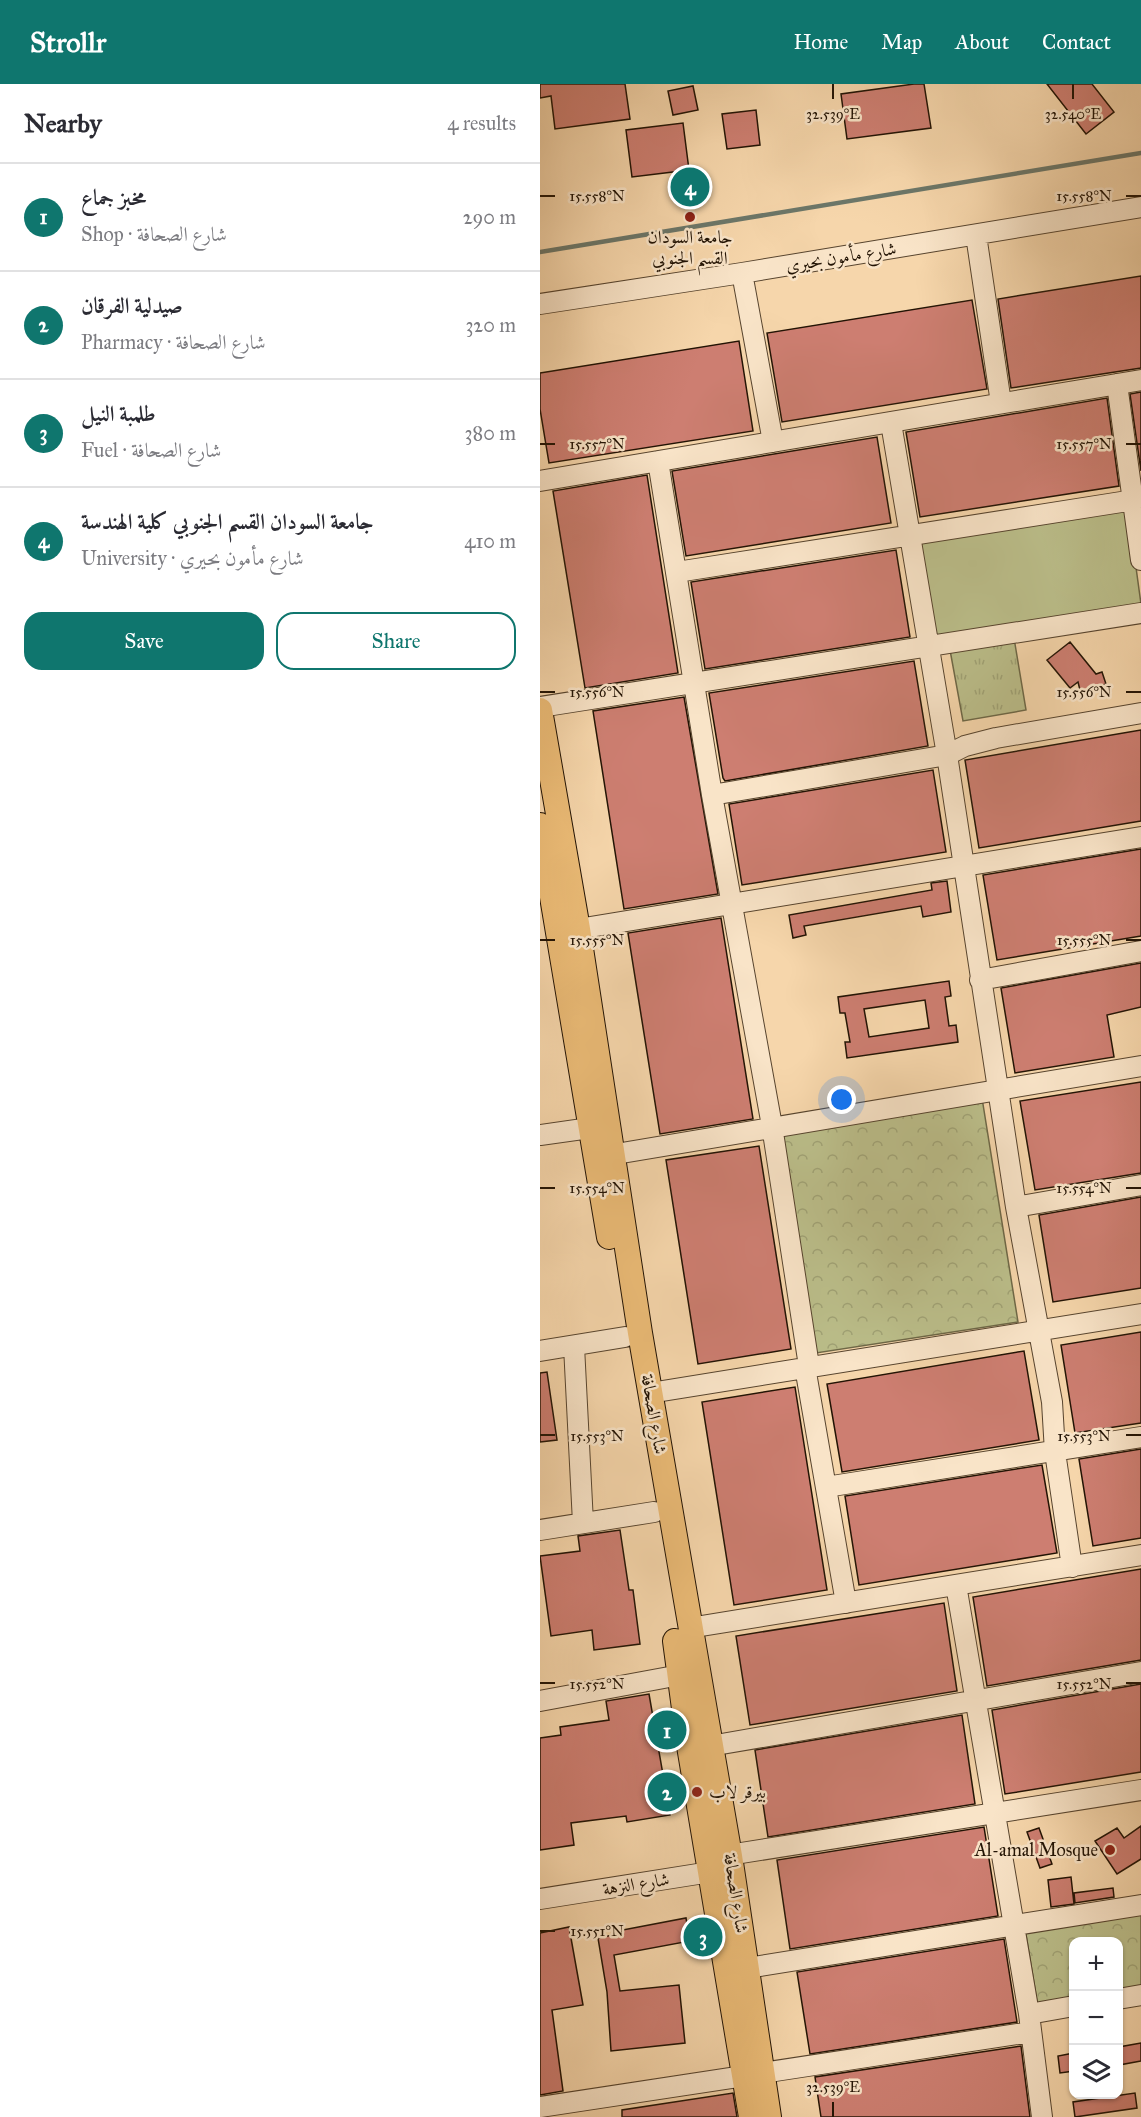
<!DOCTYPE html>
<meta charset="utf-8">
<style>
:root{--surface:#fff;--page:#f7f7f7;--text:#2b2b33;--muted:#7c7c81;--line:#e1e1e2;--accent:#0f766e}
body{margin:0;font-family:"IM FELL Great Primer",Amiri,serif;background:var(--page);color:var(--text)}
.controls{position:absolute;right:18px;bottom:18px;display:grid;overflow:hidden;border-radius:12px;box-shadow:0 2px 4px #0004}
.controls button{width:54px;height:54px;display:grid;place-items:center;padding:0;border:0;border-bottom:2px solid var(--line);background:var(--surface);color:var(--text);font:30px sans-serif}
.you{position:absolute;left:302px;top:1016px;width:21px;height:21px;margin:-15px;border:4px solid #fff;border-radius:50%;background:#1a73e8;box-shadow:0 0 0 9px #1a73e833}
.badge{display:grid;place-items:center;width:39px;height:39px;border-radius:50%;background:var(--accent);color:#fff;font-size:20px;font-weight:700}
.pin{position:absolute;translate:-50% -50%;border:3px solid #fff;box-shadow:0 2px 6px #0006}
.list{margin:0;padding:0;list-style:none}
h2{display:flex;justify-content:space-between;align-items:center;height:78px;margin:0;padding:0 24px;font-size:26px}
h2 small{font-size:20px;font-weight:400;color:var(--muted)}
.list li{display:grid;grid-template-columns:39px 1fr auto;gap:18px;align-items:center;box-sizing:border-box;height:108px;padding:0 24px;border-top:2px solid var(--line)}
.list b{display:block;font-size:22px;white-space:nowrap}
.list p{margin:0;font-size:20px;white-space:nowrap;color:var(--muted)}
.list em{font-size:20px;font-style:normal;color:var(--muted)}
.actions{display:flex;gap:12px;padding:18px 24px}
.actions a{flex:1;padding:14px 0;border:2px solid var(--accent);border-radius:18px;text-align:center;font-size:21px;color:var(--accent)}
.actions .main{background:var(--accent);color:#fff}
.icon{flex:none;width:33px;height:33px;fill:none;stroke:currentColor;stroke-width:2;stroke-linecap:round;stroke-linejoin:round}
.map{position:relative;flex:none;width:601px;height:2033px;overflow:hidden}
header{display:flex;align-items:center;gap:36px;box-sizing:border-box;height:84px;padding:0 30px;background:var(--accent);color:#fff}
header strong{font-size:28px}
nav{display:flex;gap:33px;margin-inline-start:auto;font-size:21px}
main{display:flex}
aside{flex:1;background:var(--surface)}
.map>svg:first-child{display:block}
.grass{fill:url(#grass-tufts);stroke:#6e6847;stroke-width:1.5}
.park{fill:url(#park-crowns);stroke:#6e6847;stroke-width:1.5}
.pitch{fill:#bbbe8a;stroke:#6e6847;stroke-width:1.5}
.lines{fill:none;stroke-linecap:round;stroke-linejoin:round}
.stream{stroke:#6c7769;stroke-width:4.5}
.building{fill:#cd7e71;stroke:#221304;stroke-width:1.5;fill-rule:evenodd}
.minor-casing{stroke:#57442e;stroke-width:22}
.major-casing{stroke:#221304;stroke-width:26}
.minor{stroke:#f9e4c8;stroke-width:20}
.major{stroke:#ebbb76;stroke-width:24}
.ticks{fill:none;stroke:#221304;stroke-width:2}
.poi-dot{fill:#8f2418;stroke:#f9e4c8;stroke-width:2}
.labels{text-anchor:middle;stroke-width:5;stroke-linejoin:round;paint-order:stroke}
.poi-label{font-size:18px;fill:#221304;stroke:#f9e4c8}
.street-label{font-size:18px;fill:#221304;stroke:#f9e4c8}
.ticks-label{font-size:15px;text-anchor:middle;fill:#221304;stroke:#f9e4c8;stroke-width:5;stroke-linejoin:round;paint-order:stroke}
</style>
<header>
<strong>Strollr</strong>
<nav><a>Home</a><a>Map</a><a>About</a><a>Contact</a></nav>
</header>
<main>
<aside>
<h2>Nearby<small>4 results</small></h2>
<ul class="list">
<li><span class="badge">1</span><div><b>مخبز جماع</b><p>Shop · شارع الصحافة</p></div><em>290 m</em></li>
<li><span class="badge">2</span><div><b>صيدلية الفرقان</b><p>Pharmacy · شارع الصحافة</p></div><em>320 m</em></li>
<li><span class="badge">3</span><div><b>طلمبة النيل</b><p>Fuel · شارع الصحافة</p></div><em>380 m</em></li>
<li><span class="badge">4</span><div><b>جامعة السودان القسم الجنوبي كلية الهندسة</b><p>University · شارع مأمون بحيري</p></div><em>410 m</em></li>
</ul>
<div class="actions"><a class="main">Save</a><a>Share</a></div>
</aside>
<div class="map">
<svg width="601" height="2033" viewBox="0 0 601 2033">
<defs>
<pattern id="grass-tufts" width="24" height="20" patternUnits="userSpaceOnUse" patternTransform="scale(1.5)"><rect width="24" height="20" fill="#bbbe8a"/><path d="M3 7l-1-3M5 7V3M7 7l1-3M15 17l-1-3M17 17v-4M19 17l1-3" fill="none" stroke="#a0a275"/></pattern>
<pattern id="park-crowns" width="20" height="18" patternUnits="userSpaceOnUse" patternTransform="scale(1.5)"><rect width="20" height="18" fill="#bbbe8a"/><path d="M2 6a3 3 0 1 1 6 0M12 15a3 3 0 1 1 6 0" fill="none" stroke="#a0a275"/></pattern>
</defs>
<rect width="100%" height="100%" fill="#f6d6ab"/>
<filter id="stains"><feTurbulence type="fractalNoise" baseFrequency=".00333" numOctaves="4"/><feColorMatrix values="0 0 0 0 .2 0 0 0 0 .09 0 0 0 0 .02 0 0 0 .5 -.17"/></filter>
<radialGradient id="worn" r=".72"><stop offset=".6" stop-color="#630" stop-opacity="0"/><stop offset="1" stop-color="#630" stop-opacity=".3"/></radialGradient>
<path class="grass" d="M474,554L486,626L423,637L410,566Z"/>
<path class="park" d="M442,1014L478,1238L276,1269L237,1048Z
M601,1825V1906L579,1910L578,1858H534L533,1917L498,1923L485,1844Z"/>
<path class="pitch" d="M588,425L601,520L394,552L379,458Z"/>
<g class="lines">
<path class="stream" d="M0,168L601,69"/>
</g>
<path class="building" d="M0,0H85L90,35L15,45L11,12L0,14Z
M374,0H384L391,44L307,55L301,10Z
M507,0H552L574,28L546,50Z
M153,2L158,26L133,31L128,7Z
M216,26L220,61L187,65L182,30Z
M143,39L149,86L92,93L86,46Z
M601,192V284L471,304L458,215Z
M432,216L447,305L242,338L227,249Z
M199,257L213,347L9,379L0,325V289Z
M601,308V387L590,310Z
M567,314L579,402L380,433L366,348Z
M337,353L351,439L146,472L132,387Z
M107,391L138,589L45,604L13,407Z
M356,466L370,553L165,585L151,498Z
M530,558L556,590L562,588L566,600L557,603L558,606L541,610L538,598L530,604L507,576Z
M374,577L388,662L185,697L183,694L169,609Z
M144,613L178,810L84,825L53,627Z
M601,646V737L439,764L425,676Z
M393,686L406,768L202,801L189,720Z
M601,765V852L457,876L443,791Z
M407,797L411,828L383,833L381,822L264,842L266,851L253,854L249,831L392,806L391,799Z
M181,834L213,1035L120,1050L88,849Z
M601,879V923L567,931L574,973L475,989L461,904Z
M409,897L411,912L405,913L409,942L416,941L418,958L307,974L305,958H310L305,929H300L298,913ZM385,916L389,944L329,953L324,925Z
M601,998V1089L495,1106L480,1017Z
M219,1062L251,1265L158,1280L126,1076Z
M601,1113V1204L513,1218L499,1131Z
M601,1248V1339L535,1349L521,1261Z
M484,1267L499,1356L302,1388L287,1300Z
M7,1288L17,1356L0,1358V1289Z
M255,1303L287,1506L194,1521L162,1318Z
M601,1365V1454L553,1462L539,1375Z
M502,1381L517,1469L319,1501L305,1412Z
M80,1446L89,1506H93L100,1560L54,1566L52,1546L11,1552L0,1472L40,1467L38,1452Z
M601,1485V1576L447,1602L433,1513Z
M404,1519L417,1607L210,1641L196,1552Z
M601,1600V1688L465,1710L452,1626Z
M109,1610L130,1731L87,1738L86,1732L31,1739L34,1761L0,1766V1654L21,1651L20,1643L69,1636L66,1617Z
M422,1631L435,1720L228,1753L215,1666Z
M601,1742V1775L577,1790L555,1757L577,1744L584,1754Z
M444,1743L458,1832L250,1865L237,1776Z
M499,1744L512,1780L500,1784L487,1748Z
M531,1793L534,1820L511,1823L508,1796Z
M573,1804L574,1813L535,1819L534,1809Z
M146,1834L150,1857L74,1871L80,1907L139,1901L145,1959L71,1967L67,1908L58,1854L73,1851L72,1848Z
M29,1843L43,1921L12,1926L23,2007L0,2011V1849Z
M464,1855L477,1938L270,1970L257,1888Z
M601,1959V1977L579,1981V1963Z
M481,1962L490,2033H281L275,1993Z
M534,1969V1987L520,1989L518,1972Z
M193,2009L197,2033H82V2026Z
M595,2009L597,2024L535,2033L533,2018Z"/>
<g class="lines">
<g class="minor-casing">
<path id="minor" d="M436,151L461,319
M202,189L233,358
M0,220L202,189L601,123
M577,300L601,476
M351,339L407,671L476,1123L512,1318L515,1368L532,1483
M118,377L172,711L232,1042L269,1282
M0,397L601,296
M137,488L594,416
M0,623L601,529
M172,711L407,671L425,662L456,654L601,629
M38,845L601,753
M440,896L601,867
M0,1051L64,1042
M58,1073L601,982
M476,1123L601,1101
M34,1262L43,1439
M0,1267L85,1253
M265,1283L306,1519
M110,1309L601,1230
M286,1403L601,1353
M0,1446L114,1428
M416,1501L489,1930L502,2033
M149,1544L601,1471
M0,1617L140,1591
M170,1662L601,1588
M176,1773L601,1706
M0,1815L183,1786
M207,1884L601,1821
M578,1915L601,1911
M489,1930L534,1922
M222,1989L491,1948
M0,2023L204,1992"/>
</g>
<g class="major-casing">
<path id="major" d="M0,626L38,845L100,1249L190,1772L229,2033
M0,741L69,1153
M135,1557L149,1662L211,2033"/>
</g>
<use href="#minor" class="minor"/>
<use href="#major" class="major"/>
</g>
<path class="ticks" d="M293,0V15M533,0V15M0,112H15M586,112H601M0,360H15M586,360H601M0,608H15M586,608H601M0,856H15M586,856H601M0,1104H15M586,1104H601M0,1351H15M586,1351H601M0,1599H15M586,1599H601M0,1847H15M293,2018V2033"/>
<g class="poi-dot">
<circle cx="150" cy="133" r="6"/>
<circle cx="157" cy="1708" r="6"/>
<circle cx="570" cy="1766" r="6"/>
</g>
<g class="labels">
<g class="poi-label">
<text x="150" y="159">جامعة السودان<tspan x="150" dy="21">القسم الجنوبي</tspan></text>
<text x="169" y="1714" text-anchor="start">بيرقر لاب</text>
<text x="558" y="1772" text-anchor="end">Al-amal Mosque</text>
</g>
<g class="street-label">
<text transform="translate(301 173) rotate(-9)" y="6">شارع مأمون بحيري</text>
<text transform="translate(114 1330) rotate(80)" y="6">شارع الصحافة</text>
<text transform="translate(96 1800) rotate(-9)" y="6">شارع النزهة</text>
<text transform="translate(196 1809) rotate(81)" y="6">شارع الصحافة</text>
</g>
</g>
<g class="ticks-label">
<text x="293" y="35">32.539°E</text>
<text x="533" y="35">32.540°E</text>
<text x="57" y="117">15.558°N</text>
<text x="544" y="117">15.558°N</text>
<text x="57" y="365">15.557°N</text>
<text x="544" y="365">15.557°N</text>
<text x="57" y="613">15.556°N</text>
<text x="544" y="613">15.556°N</text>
<text x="57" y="861">15.555°N</text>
<text x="544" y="861">15.555°N</text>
<text x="57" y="1109">15.554°N</text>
<text x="544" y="1109">15.554°N</text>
<text x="57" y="1357">15.553°N</text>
<text x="544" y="1357">15.553°N</text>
<text x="57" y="1605">15.552°N</text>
<text x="544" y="1605">15.552°N</text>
<text x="57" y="1852">15.551°N</text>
<text x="293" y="2008">32.539°E</text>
</g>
<rect width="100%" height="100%" filter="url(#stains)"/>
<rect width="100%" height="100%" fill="url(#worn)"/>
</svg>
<div class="controls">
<button>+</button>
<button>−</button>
<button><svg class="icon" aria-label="layers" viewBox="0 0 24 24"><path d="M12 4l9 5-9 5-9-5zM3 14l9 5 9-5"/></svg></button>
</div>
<div class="you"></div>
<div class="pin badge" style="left:127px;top:1646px">1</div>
<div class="pin badge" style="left:127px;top:1708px">2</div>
<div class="pin badge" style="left:163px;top:1853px">3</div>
<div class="pin badge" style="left:150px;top:103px">4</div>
</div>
</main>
